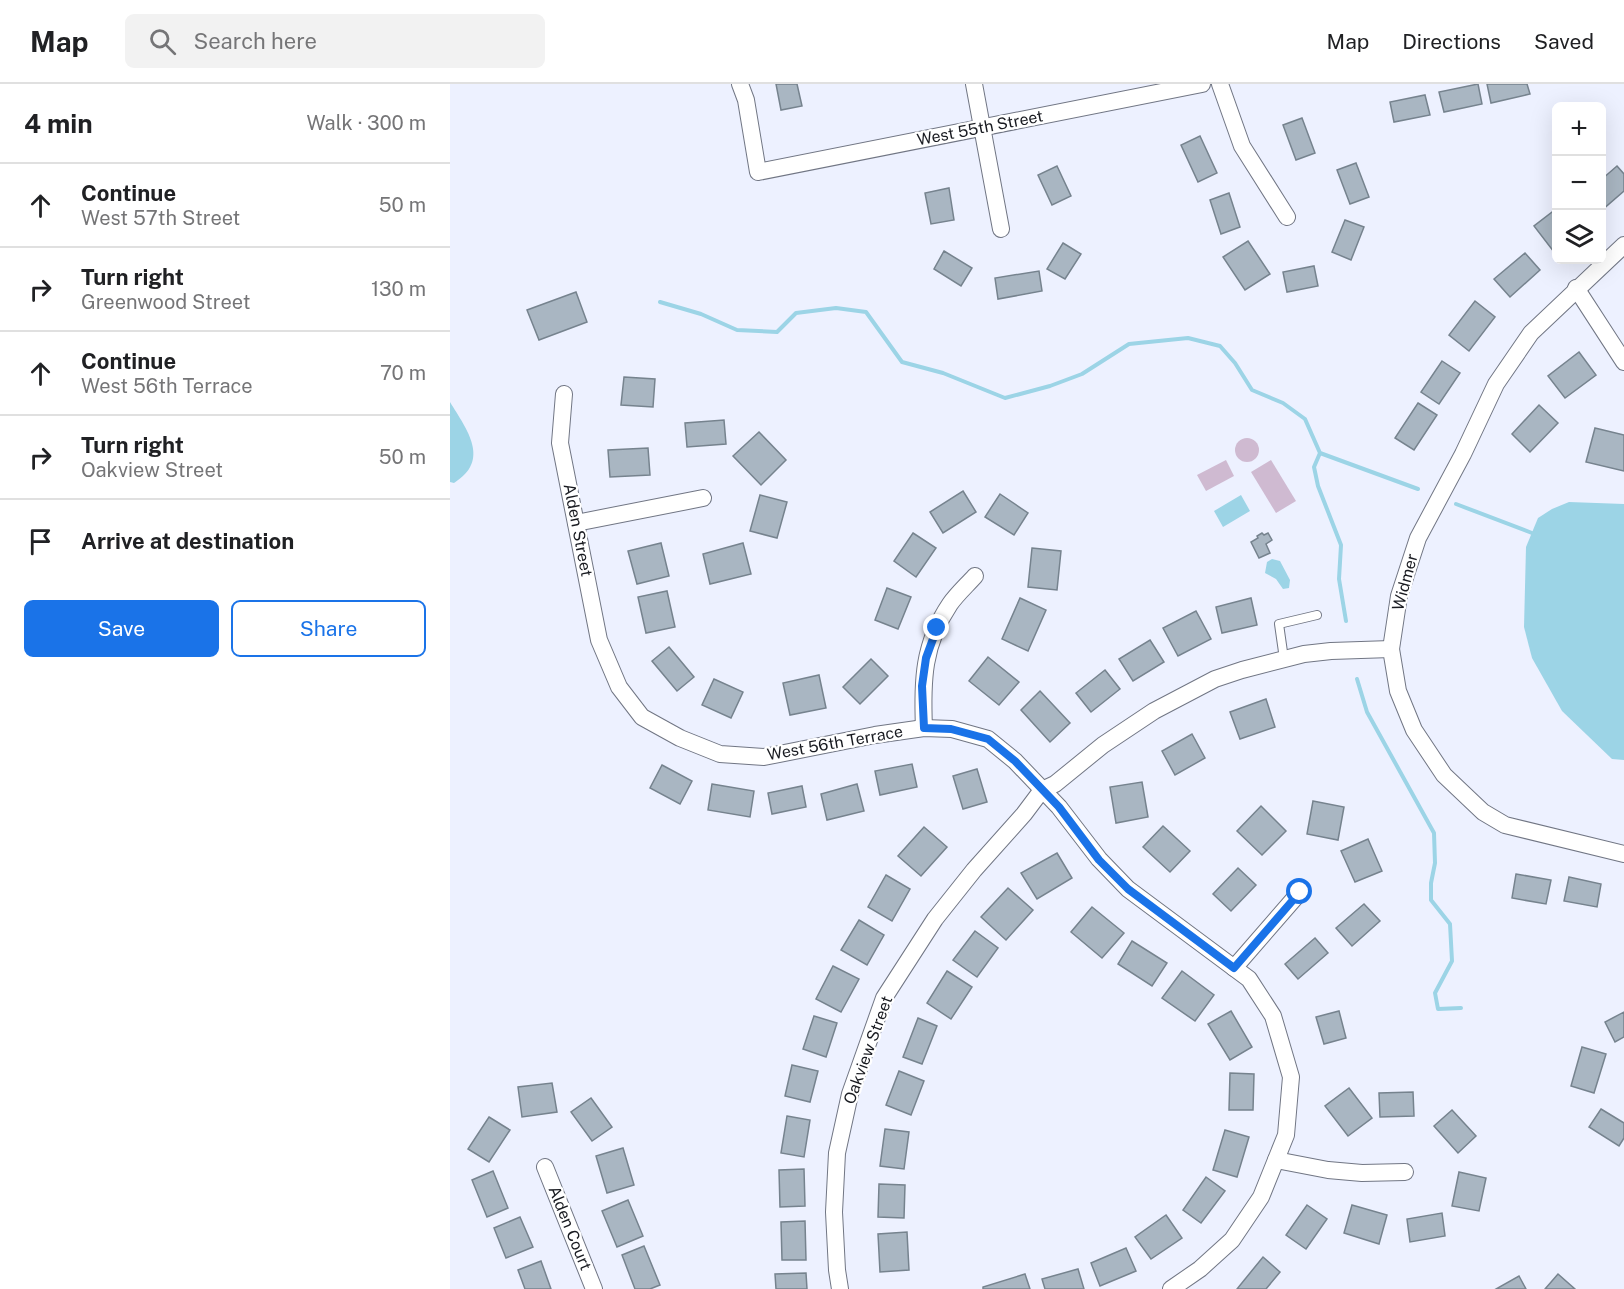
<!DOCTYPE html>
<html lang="en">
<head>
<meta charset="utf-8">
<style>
  :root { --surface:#fff; --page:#f2f2f2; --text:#202124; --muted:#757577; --line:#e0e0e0; --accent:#1a73e8 }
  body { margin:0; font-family:"Public Sans",sans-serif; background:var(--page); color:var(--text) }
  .controls { position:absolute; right:18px; top:18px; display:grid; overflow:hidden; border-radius:9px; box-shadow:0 6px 24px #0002 }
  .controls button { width:54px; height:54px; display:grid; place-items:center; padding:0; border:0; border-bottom:2px solid var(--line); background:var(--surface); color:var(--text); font:30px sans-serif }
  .stop { position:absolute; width:18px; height:18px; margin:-14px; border:4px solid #1a73e8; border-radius:50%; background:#fff }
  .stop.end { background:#1a73e8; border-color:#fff; box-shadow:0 2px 6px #0008 }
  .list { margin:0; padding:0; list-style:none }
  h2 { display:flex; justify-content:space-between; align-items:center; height:78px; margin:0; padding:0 24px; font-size:26px }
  h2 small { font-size:20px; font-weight:400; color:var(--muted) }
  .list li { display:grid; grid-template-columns:39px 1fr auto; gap:18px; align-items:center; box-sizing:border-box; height:84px; padding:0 24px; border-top:2px solid var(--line) }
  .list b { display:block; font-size:22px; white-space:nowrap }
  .list p { margin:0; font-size:20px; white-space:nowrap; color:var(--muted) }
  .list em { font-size:20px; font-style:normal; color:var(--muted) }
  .actions { display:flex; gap:12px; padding:18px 24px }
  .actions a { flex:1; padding:14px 0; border:2px solid var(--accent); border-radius:9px; text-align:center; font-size:21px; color:var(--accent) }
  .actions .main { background:var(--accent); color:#fff }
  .icon { flex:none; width:33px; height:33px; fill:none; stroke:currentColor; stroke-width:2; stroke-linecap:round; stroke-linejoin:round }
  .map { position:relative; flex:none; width:1174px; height:1205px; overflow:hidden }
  header { display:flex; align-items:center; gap:36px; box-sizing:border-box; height:84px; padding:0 30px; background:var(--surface); border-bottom:2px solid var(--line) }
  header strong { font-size:28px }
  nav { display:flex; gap:33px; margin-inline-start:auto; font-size:21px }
  .search { width:420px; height:54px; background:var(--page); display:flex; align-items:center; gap:15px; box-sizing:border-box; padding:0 21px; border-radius:9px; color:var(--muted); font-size:22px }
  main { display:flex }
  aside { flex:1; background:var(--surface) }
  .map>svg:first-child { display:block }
  .green { fill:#cfbad1 }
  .water { fill:#9cd4e6 }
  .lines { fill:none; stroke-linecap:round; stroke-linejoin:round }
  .stream { stroke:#9cd4e6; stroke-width:4 }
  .building { fill:#a9b6c2; stroke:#76838e; stroke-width:1.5 }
  .lane-casing { stroke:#717684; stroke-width:10 }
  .street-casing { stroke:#717684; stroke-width:18 }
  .lane { stroke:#fff; stroke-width:8 }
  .street { stroke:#fff; stroke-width:16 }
  .route { stroke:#1a73e8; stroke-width:8 }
  .labels { text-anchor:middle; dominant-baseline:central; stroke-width:4.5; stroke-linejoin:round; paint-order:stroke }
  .street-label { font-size:16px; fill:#181a20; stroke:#fff }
</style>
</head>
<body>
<header>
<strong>Map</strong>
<div class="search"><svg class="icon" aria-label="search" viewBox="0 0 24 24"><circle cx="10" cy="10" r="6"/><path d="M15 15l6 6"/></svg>Search here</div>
<nav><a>Map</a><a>Directions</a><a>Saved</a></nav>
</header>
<main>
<aside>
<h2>4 min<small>Walk · 300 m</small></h2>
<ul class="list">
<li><svg class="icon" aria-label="ahead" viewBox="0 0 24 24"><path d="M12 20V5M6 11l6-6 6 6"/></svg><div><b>Continue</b><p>West 57th Street</p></div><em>50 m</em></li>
<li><svg class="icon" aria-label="right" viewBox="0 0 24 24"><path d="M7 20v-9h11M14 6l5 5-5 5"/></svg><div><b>Turn right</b><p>Greenwood Street</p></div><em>130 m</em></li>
<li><svg class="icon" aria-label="ahead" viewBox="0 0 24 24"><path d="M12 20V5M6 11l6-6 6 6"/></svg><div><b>Continue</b><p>West 56th Terrace</p></div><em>70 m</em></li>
<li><svg class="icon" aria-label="right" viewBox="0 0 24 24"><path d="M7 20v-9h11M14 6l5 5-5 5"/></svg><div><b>Turn right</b><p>Oakview Street</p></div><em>50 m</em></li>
<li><svg class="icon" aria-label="arrive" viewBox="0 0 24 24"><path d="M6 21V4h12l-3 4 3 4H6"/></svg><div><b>Arrive at destination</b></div></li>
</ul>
<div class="actions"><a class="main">Save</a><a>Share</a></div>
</aside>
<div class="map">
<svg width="1174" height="1205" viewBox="0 0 1174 1205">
  <rect width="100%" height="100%" fill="#edf1ff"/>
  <g class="green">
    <circle cx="797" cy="366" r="12"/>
    <polygon points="776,376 784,392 756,407 747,391"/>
    <polygon points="821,376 846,417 826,429 801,388"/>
  </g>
  <g class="water">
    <path d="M0,318C17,346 41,376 4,399L0,398Z"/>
    <polygon points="791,411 800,427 773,443 764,427"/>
    <polygon points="1119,418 1174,420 1174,676 1162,675 1112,627 1082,574 1074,543 1076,463 1088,434 1102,425"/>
    <polygon points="822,475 830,477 840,496 839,504 833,505 826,495 815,489 817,478"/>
  </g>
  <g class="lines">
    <g class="stream">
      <polyline points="210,218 251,230 287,246 327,248 346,229 386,224 416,228 452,278 493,289 555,314 600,302 632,290 679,260 738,254 770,262 785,279 802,306 833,319 855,335 870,369 968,405"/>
      <polyline points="870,369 864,383 868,402 891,461 889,495 896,537"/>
      <polyline points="1006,420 1082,449"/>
      <polyline points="907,595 917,628 984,749 985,779 981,799 981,816 1000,840 1002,877 985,909 988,925 1011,924"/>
    </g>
  </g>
  <g class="building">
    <polygon points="326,0 347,0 352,22 331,26"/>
    <polygon points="1028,0 1032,20 994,28 989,8"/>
    <polygon points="1037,0 1077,0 1080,10 1041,19"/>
    <polygon points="975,11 980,31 944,38 940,18"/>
    <polygon points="852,34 865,69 846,76 833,41"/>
    <polygon points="750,52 767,89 748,98 731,61"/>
    <polygon points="906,79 919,113 900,120 887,86"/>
    <polygon points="607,82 621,112 602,121 588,91"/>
    <polygon points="1167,82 1174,90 1174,107 1152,126 1152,95"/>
    <polygon points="499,104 504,136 481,140 475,109"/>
    <polygon points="779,109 790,143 771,150 760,116"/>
    <polygon points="1106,125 1106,165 1104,168 1084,142"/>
    <polygon points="895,136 914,143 901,176 882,168"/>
    <polygon points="798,157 820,190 795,206 773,173"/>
    <polygon points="613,159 631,170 615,195 597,185"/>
    <polygon points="494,167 522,184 511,202 484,185"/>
    <polygon points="1075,169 1090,186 1060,213 1044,195"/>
    <polygon points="864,182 868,202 837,208 833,188"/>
    <polygon points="589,187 592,207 548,215 545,194"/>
    <polygon points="126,208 137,238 89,256 77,226"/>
    <polygon points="1025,217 1045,233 1019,267 999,251"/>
    <polygon points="1129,268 1146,291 1115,314 1098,292"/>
    <polygon points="992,277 1010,289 989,320 971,308"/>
    <polygon points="174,293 205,295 203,323 171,321"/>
    <polygon points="968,319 987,331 964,366 945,354"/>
    <polygon points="1089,321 1108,339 1080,368 1062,350"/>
    <polygon points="274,336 276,360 237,363 235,339"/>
    <polygon points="1145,344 1174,351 1174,387 1136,378"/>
    <polygon points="309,348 336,376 311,401 283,372"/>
    <polygon points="198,364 200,391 160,393 158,366"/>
    <polygon points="513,407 526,428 493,449 480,428"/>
    <polygon points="550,410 578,429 564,451 535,433"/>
    <polygon points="310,411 337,418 327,454 300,447"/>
    <polygon points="463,449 486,464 466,493 444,477"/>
    <polygon points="812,449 814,451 818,449 822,456 816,460 820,469 809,474 801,458 808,454 807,452"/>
    <polygon points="211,459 219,492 187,500 178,467"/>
    <polygon points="293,459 301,490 260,500 253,470"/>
    <polygon points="582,464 611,467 607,506 578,503"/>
    <polygon points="437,504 461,513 448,545 425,536"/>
    <polygon points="217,507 225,543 196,549 188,513"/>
    <polygon points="570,514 596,526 578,567 552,555"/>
    <polygon points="801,514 807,541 772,549 766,523"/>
    <polygon points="746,527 761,555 728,572 713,544"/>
    <polygon points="700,556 714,578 683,597 669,575"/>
    <polygon points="219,563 244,593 227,607 202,577"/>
    <polygon points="538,573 569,598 549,621 519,597"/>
    <polygon points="421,575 438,592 410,620 393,603"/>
    <polygon points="655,586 670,605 641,628 626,609"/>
    <polygon points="369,591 376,624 340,631 333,599"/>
    <polygon points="264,595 293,608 281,634 252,621"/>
    <polygon points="590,607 620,639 600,658 571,626"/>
    <polygon points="816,615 825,643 790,655 780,628"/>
    <polygon points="742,650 755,674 725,691 712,667"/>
    <polygon points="462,680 467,703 430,711 425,687"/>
    <polygon points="212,681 242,697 230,720 200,704"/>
    <polygon points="527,685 537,718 513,725 503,692"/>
    <polygon points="692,698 698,733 666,739 660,703"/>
    <polygon points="262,700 304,707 300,733 258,726"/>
    <polygon points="407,700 414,727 377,736 371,710"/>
    <polygon points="352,702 356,723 322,730 318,709"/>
    <polygon points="863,717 894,723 888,756 857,750"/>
    <polygon points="811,722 836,747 812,771 787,747"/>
    <polygon points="713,742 740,767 720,788 693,763"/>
    <polygon points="474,743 497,763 471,792 448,772"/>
    <polygon points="918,755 932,787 905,798 891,767"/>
    <polygon points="607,769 622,794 587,815 571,789"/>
    <polygon points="788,784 806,801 781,827 763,810"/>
    <polygon points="1066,790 1101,796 1096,820 1062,814"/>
    <polygon points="436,791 460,805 442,837 418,823"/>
    <polygon points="1119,793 1151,800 1147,823 1114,817"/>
    <polygon points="558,804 583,826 556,856 531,833"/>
    <polygon points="914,820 930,837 902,862 886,844"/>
    <polygon points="642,823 674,849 652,874 621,848"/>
    <polygon points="409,836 434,851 417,881 391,866"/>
    <polygon points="525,847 548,864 527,893 503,876"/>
    <polygon points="865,854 878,869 848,895 835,880"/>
    <polygon points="682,857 717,879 702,902 668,880"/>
    <polygon points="383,882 409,895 391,928 366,915"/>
    <polygon points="497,887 522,903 501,935 477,919"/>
    <polygon points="732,887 764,911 745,937 712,914"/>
    <polygon points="781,927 802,963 780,976 758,940"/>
    <polygon points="889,927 896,954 874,960 866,933"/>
    <polygon points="1174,928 1174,953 1165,958 1155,938"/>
    <polygon points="364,932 387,939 376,973 353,965"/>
    <polygon points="468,934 487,942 472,980 453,973"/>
    <polygon points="1132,963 1156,970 1144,1009 1121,1002"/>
    <polygon points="342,981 368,987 360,1018 335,1012"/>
    <polygon points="449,987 474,997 461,1031 436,1021"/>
    <polygon points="780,989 804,990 803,1026 779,1026"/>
    <polygon points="102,999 107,1028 72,1033 68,1003"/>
    <polygon points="899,1004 922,1034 898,1052 875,1022"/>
    <polygon points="963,1008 964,1032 930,1033 929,1009"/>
    <polygon points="141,1014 162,1043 142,1057 121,1028"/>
    <polygon points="1151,1025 1174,1039 1174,1054 1169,1062 1139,1043"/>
    <polygon points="1002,1026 1026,1052 1008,1069 984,1042"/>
    <polygon points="337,1032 360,1036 354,1073 331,1069"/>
    <polygon points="39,1033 60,1046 39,1078 18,1065"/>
    <polygon points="435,1045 459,1048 454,1085 430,1082"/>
    <polygon points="775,1046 799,1053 787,1093 763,1086"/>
    <polygon points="173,1064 184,1101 157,1109 146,1072"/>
    <polygon points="354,1085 355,1122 330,1123 329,1086"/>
    <polygon points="43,1087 58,1124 37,1133 22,1096"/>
    <polygon points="1009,1088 1036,1094 1029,1127 1002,1122"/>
    <polygon points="756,1093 775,1107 751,1139 733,1126"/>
    <polygon points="429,1100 455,1101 454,1134 428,1133"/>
    <polygon points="178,1116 193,1152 167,1163 152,1127"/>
    <polygon points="857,1121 877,1135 856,1165 836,1151"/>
    <polygon points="902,1121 937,1131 929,1160 894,1149"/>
    <polygon points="992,1129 995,1152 960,1158 957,1135"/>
    <polygon points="716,1131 732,1154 701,1175 685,1153"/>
    <polygon points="70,1133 83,1163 56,1174 44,1144"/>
    <polygon points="355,1137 356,1176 332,1176 331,1138"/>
    <polygon points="457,1148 459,1186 430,1188 428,1150"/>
    <polygon points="194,1162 210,1201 200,1205 185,1205 172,1171"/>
    <polygon points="676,1164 686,1187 650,1202 641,1179"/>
    <polygon points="813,1173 830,1188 816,1205 787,1205"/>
    <polygon points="91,1177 101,1205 75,1205 68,1186"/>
    <polygon points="628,1185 634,1205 595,1205 592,1195"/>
    <polygon points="356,1189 357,1205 326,1205 325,1190"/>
    <polygon points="575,1190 580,1205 533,1205 533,1203"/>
    <polygon points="1108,1190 1125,1205 1095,1205"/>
    <polygon points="1069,1192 1076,1205 1046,1205"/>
  </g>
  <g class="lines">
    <g class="lane-casing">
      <polyline id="lane" points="834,575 829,540 867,531"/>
    </g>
    <g class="street-casing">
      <g id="street">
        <polyline points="290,0 296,16 308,88 752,0"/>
        <polyline points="524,0 551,145"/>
        <polyline points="770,0 792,62 837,133"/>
        <polyline points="1174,161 1081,249 1046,300 1013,370 968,454 949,512 941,565 948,607 964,646 994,691 1033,728 1055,741 1174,770"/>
        <polyline points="1126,204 1174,278"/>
        <polyline points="114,310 110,359 149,556 169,603 192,633 230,654 270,670 314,673 425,651 474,644 502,645 538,655 565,677 609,723 649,775 678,805 799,895 823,932 841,993 836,1051 811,1113 782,1156 750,1185 721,1205"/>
        <polyline points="126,439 253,414"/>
        <path d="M474,644C472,597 473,560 500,520C507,510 517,501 525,492"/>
        <polyline points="784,884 850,808"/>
        <polyline points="826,1076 878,1086 912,1089 955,1088"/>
        <polyline points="95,1083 144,1205"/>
        <polyline points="390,1205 387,1186 384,1128 387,1069 400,1010 434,914 485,835 524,786 574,730 592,706 605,700 653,661 704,627 765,595 792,586 854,570 881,567 941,565"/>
      </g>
    </g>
    <use href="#lane" class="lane"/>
    <use href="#street" class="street"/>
  </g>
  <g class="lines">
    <polyline class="route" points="487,544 476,574 472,602 474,644 501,645 538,655 565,677 609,723 649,776 678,805 784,884 850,808"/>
  </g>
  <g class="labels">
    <g class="street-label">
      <text transform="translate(530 44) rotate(-11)">West 55th Street</text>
      <text transform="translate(128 446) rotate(79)">Alden Street</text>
      <text transform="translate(955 498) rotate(-75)">Widmer</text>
      <text transform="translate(385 659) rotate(-10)">West 56th Terrace</text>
      <text transform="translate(418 966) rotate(-70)">Oakview Street</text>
      <text transform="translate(120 1144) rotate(68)">Alden Court</text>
    </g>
  </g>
</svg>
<div class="controls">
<button>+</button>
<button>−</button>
<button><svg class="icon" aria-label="layers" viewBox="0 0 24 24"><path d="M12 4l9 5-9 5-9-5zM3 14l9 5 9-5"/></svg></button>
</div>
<div class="stop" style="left:850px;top:808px"></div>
<div class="stop end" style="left:487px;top:544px"></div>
</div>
</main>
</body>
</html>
